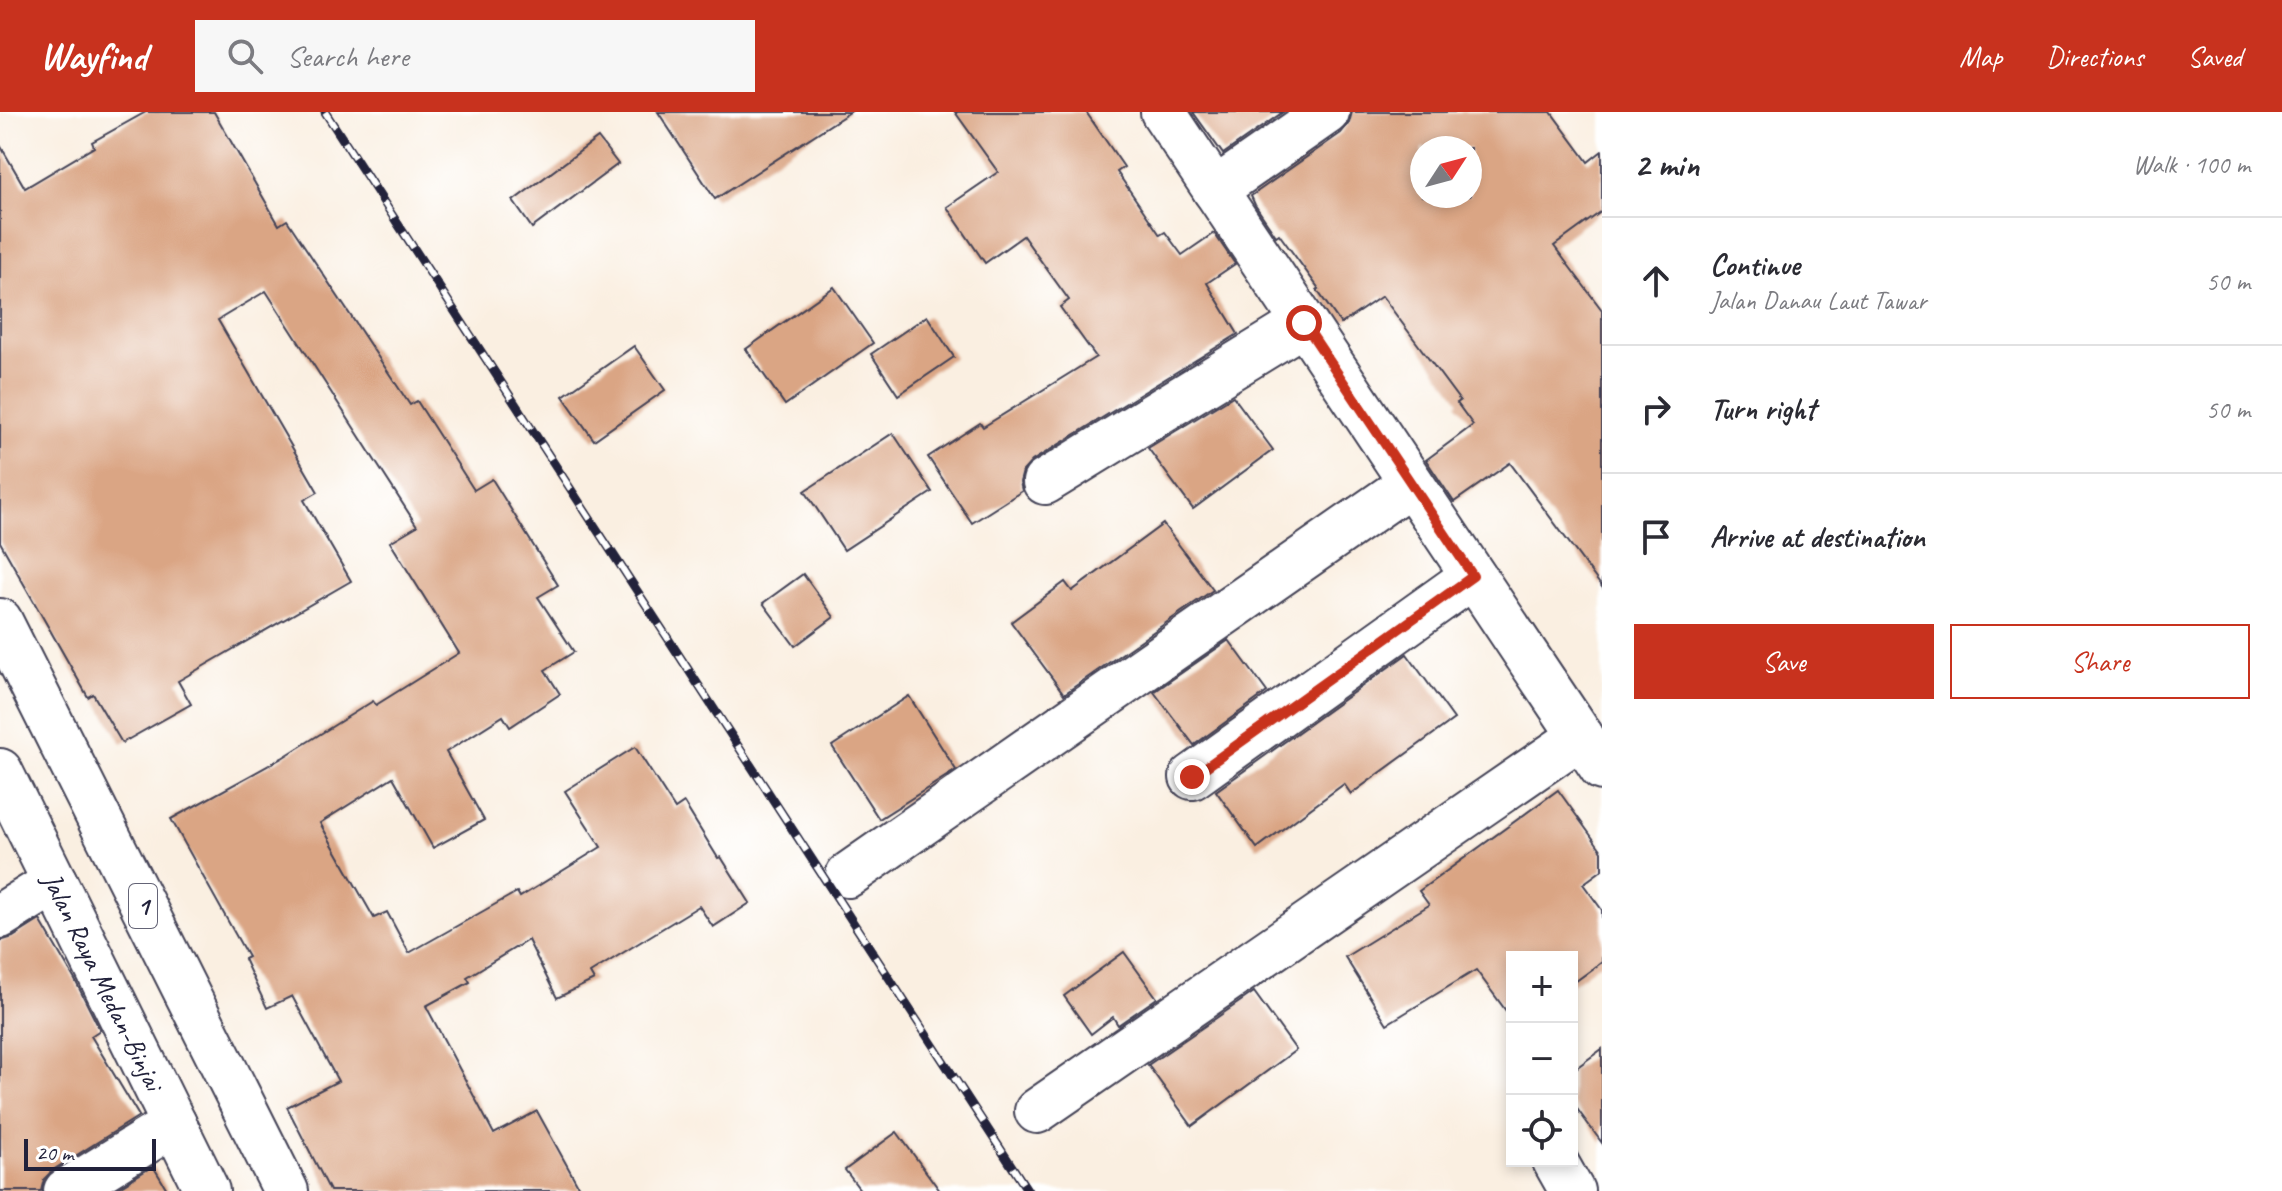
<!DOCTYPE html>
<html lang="en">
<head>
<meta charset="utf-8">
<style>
  :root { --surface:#fff; --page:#f7f7f7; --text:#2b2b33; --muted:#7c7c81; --line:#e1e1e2; --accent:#c8321e }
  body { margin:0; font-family:Caveat,sans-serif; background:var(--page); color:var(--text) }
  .controls { position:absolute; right:24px; bottom:24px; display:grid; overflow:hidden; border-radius:0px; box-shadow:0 4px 12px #0003 }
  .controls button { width:72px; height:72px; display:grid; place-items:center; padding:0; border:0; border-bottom:2px solid var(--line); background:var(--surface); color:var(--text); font:40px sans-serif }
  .compass { position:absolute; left:1410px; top:24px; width:72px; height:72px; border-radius:50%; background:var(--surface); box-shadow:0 4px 12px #0003; rotate:54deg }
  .scale { position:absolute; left:24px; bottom:20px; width:132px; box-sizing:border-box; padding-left:8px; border:4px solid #22223b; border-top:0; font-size:22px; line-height:28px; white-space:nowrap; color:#22223b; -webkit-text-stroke:6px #fff; paint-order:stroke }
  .stop { position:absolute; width:24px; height:24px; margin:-18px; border:6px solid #c8321e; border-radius:50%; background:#fff }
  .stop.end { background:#c8321e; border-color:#fff; box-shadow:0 2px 8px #0008 }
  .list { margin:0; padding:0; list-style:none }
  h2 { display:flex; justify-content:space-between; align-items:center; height:104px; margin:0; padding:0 32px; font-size:34px }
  h2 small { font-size:26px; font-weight:400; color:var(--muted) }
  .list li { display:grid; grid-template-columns:52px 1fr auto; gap:24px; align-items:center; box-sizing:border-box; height:128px; padding:0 32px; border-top:2px solid var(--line) }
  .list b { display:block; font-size:30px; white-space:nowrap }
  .list p { margin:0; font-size:26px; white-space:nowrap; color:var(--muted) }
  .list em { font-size:26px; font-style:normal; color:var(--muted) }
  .actions { display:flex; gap:16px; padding:24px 32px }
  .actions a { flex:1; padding:18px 0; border:2px solid var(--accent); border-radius:0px; text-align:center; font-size:28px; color:var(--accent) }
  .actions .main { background:var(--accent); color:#fff }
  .icon { flex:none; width:44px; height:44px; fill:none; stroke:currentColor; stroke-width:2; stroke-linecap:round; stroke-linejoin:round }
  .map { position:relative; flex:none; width:1602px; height:1079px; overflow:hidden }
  header { display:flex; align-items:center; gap:48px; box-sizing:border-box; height:112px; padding:0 40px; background:var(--accent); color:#fff }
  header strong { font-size:38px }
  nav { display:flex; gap:44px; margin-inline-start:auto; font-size:28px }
  .search { width:560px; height:72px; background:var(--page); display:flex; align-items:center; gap:20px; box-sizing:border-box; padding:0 28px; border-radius:0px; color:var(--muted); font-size:30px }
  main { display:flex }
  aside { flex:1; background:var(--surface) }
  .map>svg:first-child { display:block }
  .building { fill:#daa584; fill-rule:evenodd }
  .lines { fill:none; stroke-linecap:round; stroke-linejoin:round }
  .minor-casing { stroke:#424154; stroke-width:48 }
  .major-casing { stroke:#424154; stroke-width:48 }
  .minor { stroke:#fff; stroke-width:44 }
  .major { stroke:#fff; stroke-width:44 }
  .rail-casing { stroke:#22223b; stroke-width:9 }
  .rail { stroke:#fff; stroke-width:6; stroke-dasharray:18; stroke-linecap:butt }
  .route { stroke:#c8321e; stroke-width:10 }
  .labels { text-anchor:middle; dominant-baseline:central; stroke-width:6; stroke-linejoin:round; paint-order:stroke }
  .shield { fill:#fff; stroke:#646476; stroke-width:2 }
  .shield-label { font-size:26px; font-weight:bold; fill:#22223b }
  .street-label { font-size:28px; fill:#22223b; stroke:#fff }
</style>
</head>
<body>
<header>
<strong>Wayfind</strong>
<div class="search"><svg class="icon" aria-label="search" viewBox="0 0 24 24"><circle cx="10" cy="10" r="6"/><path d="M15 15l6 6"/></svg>Search here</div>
<nav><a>Map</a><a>Directions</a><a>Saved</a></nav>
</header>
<main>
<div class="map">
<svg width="1602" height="1079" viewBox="0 0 1602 1079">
  <rect width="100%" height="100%" fill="#fff"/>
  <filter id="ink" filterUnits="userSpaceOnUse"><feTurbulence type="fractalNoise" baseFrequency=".0125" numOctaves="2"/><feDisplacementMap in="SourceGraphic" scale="16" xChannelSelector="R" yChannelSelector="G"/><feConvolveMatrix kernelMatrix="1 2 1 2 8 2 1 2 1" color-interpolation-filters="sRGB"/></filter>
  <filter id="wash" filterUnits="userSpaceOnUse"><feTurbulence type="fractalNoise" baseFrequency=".006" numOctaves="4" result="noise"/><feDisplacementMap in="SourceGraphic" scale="32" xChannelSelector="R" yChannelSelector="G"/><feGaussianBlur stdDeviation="1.8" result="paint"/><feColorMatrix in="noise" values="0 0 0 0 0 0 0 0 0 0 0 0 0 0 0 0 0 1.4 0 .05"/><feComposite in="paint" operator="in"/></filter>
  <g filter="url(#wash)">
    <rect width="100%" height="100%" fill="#faefe1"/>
    <g id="blocks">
      <g class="building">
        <polygon points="146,0 214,0 279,113 287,108 410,293 417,289 474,378 492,367 558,473 538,485 574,540 545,558 560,582 510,615 503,604 446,640 484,708 433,736 393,665 320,711 374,806 387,800 409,841 517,780 520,785 601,735 565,679 635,635 675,697 684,691 718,746 721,745 750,791 713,815 699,794 590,861 594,868 557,886 528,828 467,865 470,870 426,894 494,1022 537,999 581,1079 330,1079 287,995 338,969 292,884 267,896 244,847 248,845 171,707 282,646 373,589 376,593 459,541 390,430 417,414 266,179 218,208 318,380 304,388 351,469 178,569 191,592 122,631 93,582 88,585 0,430 0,33 25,76 94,35 92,30"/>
        <polygon points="658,0 850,0 715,87"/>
        <polygon points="955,0 1086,0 1124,55 1117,60 1160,123 1165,120 1182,143 1214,121 1235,152 1207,171 1238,222 1032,349 1023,359 1020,370 1022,379 972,411 928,345 980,311 983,315 1096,245 1060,195 1069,188 1023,124 985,151 947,95 998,60"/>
        <polygon points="1193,0 1283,0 1223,42"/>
        <path d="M1352,0H1551L1588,50L1602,39V99L1554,134L1602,198V475L1510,351L1454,390L1426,348L1473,313L1457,291L1460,289L1382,184L1341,212L1317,178L1319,177L1279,122L1276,124L1255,93L1251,84L1341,21L1349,11ZM1422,36H1470V84H1422Z"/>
        <polygon points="598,26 618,52 532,116 513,89"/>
        <polygon points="834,175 873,231 785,293 746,237"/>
        <polygon points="927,204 954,245 898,283 871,242"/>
        <polygon points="634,234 665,278 594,328 563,284"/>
        <polygon points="1233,284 1273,338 1193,397 1148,336"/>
        <polygon points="893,321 932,380 844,438 805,379"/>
        <polygon points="1163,412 1213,478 1064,582 1011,510 1065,470 1072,479"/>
        <polygon points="803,462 834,505 795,534 763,491"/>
        <polygon points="1229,528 1267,580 1194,633 1154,580"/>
        <polygon points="1407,542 1454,607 1351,682 1344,672 1257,736 1216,679"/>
        <polygon points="909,584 956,658 879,707 832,634"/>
        <polygon points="1558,678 1602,739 1602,758 1583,772 1602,798 1602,850 1572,872 1572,845 1512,845 1512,907 1476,858 1387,912 1345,845 1429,793 1419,779"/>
        <polygon points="40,808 75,868 100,918 91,924 139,1004 53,1058 44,1067 41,1079 0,1079 0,829 13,825"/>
        <polygon points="1124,840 1157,886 1118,913 1113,905 1091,922 1064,884"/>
        <polygon points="1254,880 1296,938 1192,1014 1148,953"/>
        <polygon points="1602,937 1602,1031 1572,990 1572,959"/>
        <polygon points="897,1020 940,1079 861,1079 845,1058"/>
        <polygon points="153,1054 168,1079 113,1079"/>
      </g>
    </g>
  </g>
  <g filter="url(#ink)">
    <use href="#blocks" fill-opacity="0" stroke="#424154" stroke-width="2"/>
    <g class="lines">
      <g class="minor-casing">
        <g id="minor">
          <polyline points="1163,0 1602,656"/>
          <polyline points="1215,78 1327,0"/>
          <polyline points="1045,370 1304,211"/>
          <polyline points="1192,665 1473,464"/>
          <polyline points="848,763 1411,371"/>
          <polyline points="0,804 55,770"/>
          <polyline points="1037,999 1581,624"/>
          <polyline points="1555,1049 1572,1079"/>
          <polyline points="66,1079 174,1012"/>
        </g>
      </g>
      <g class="major-casing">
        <g id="major">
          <polyline points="0,509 286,1079"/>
          <path id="s1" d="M0,659L207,1079"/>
        </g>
      </g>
      <use href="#minor" class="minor"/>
      <use href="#major" class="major"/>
      <g class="rail-casing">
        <polyline id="rail" points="325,0 1028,1079"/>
      </g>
      <use href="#rail" class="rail"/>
    </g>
  </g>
  <g class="lines" filter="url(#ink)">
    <polyline class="route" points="1192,665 1473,464 1304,211"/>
  </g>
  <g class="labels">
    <rect class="shield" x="129" y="772" width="28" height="44" rx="6"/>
    <g class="shield-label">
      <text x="143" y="794">1</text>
    </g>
    <g class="street-label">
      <text stroke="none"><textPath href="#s1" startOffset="234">Jalan Raya Medan-Binjai</textPath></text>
    </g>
  </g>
</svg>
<div class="controls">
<button>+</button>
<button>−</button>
<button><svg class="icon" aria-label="locate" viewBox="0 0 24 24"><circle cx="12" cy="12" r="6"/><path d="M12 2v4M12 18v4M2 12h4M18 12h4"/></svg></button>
</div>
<svg class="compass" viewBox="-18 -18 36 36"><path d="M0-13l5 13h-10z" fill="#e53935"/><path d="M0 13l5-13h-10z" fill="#7c7c81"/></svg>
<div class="scale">20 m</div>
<div class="stop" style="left:1304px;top:211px"></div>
<div class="stop end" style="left:1192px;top:665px"></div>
</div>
<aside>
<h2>2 min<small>Walk · 100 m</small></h2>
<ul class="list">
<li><svg class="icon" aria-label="ahead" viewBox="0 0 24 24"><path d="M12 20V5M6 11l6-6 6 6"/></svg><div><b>Continue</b><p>Jalan Danau Laut Tawar</p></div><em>50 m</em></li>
<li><svg class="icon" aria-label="right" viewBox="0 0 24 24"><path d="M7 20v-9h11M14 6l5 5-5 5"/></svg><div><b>Turn right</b></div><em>50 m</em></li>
<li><svg class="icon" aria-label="arrive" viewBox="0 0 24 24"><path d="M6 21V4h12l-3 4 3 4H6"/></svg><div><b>Arrive at destination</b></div></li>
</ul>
<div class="actions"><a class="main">Save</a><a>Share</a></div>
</aside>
</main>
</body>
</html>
